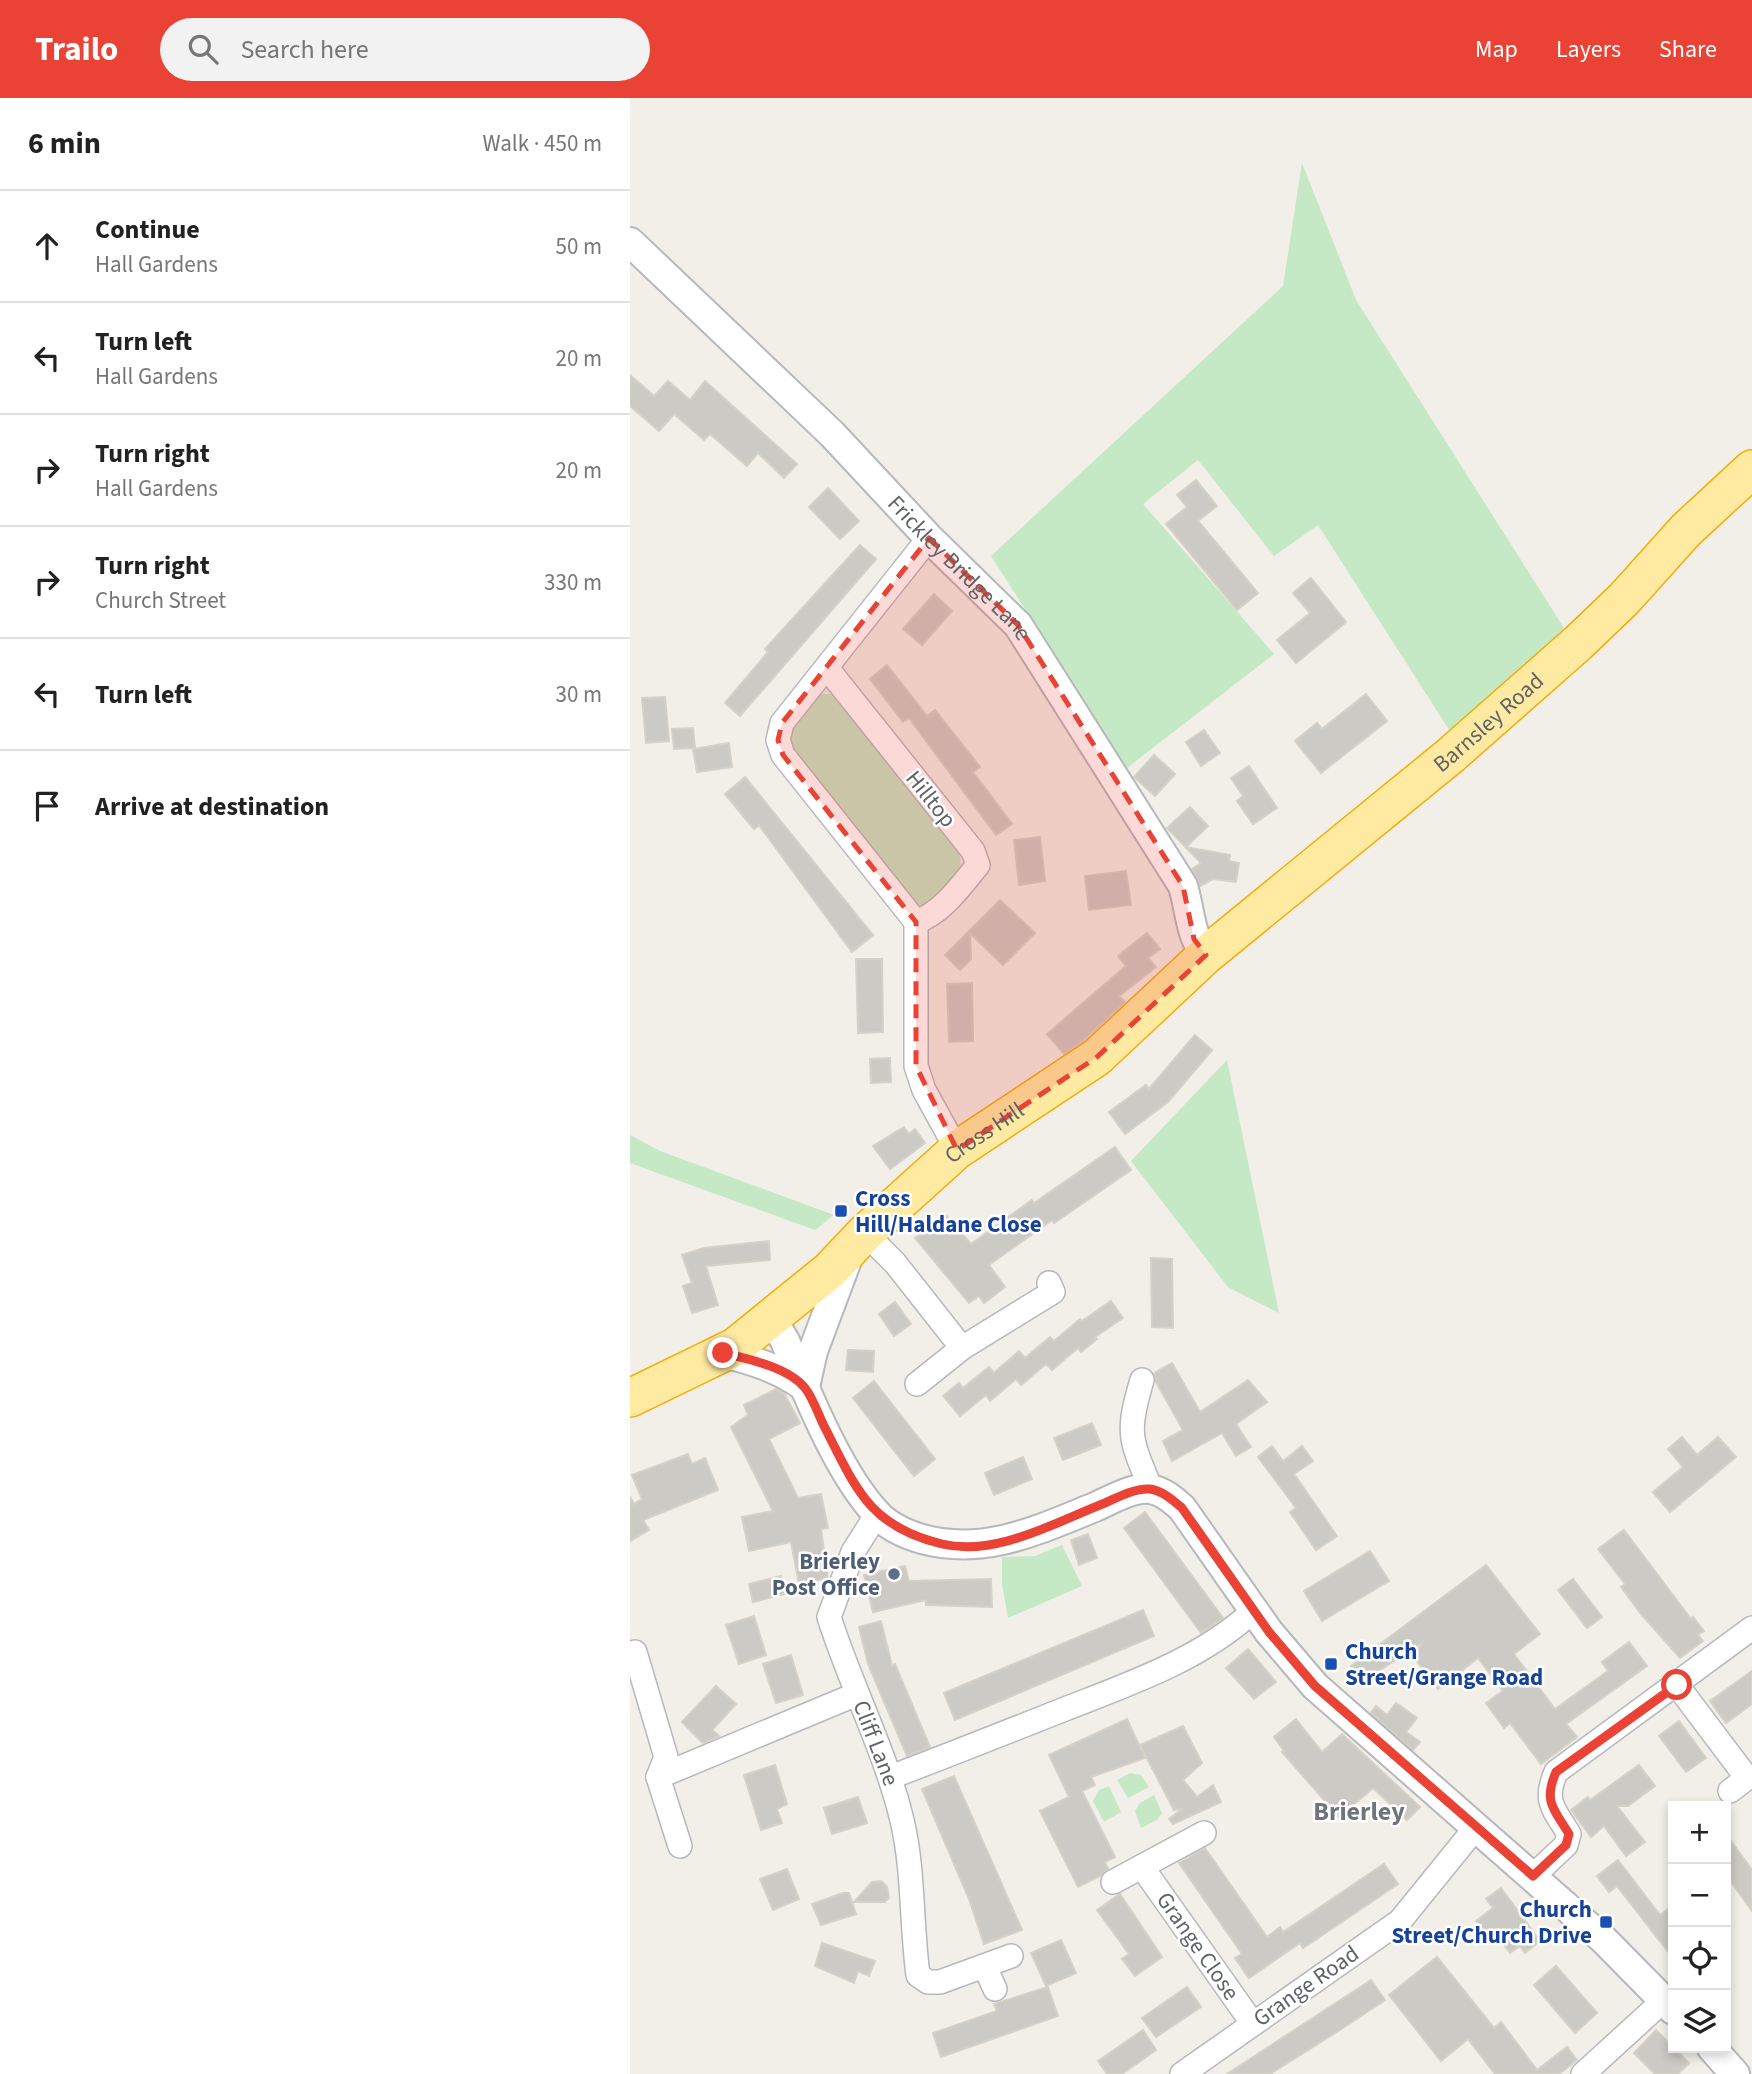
<!DOCTYPE html>
<html lang="en">
<head>
<meta charset="utf-8">
<style>
  :root { --surface:#fff; --page:#f2f2f2; --text:#222; --muted:#767676; --line:#e0e0e0; --accent:#ea4335 }
  body { margin:0; font-family:"Source Sans 3",sans-serif; background:var(--page); color:var(--text) }
  .controls { position:absolute; right:21px; bottom:21px; display:grid; overflow:hidden; border-radius:0px; box-shadow:0 4px 10px #0003 }
  .controls button { width:63px; height:63px; display:grid; place-items:center; padding:0; border:0; border-bottom:2px solid var(--line); background:var(--surface); color:var(--text); font:35px sans-serif }
  .stop { position:absolute; width:21px; height:21px; margin:-16px; border:5px solid #ea4335; border-radius:50%; background:#fff }
  .stop.end { background:#ea4335; border-color:#fff; box-shadow:0 2px 7px #0008 }
  .list { margin:0; padding:0; list-style:none }
  h2 { display:flex; justify-content:space-between; align-items:center; height:91px; margin:0; padding:0 28px; font-size:30px }
  h2 small { font-size:23px; font-weight:400; color:var(--muted) }
  .list li { display:grid; grid-template-columns:46px 1fr auto; gap:21px; align-items:center; box-sizing:border-box; height:112px; padding:0 28px; border-top:2px solid var(--line) }
  .list b { display:block; font-size:26px; white-space:nowrap }
  .list p { margin:0; font-size:23px; white-space:nowrap; color:var(--muted) }
  .list em { font-size:23px; font-style:normal; color:var(--muted) }
  .icon { flex:none; width:38px; height:38px; fill:none; stroke:currentColor; stroke-width:2; stroke-linecap:round; stroke-linejoin:round }
  .map { position:relative; flex:none; width:1122px; height:1976px; overflow:hidden }
  header { display:flex; align-items:center; gap:42px; box-sizing:border-box; height:98px; padding:0 35px; background:var(--accent); color:#fff }
  header strong { font-size:33px }
  nav { display:flex; gap:38px; margin-inline-start:auto; font-size:24px }
  .search { width:490px; height:63px; background:var(--page); display:flex; align-items:center; gap:18px; box-sizing:border-box; padding:0 24px; border-radius:38px; color:var(--muted); font-size:26px }
  main { display:flex }
  aside { flex:1; background:var(--surface) }
  .map>svg:first-child { display:block }
  .green { fill:#c5e8c5 }
  .building { fill:#cccac5; stroke:#d6d1c6; stroke-width:2 }
  .lines { fill:none; stroke-linecap:round; stroke-linejoin:round }
  .minor-casing { stroke:#b5b8bc; stroke-width:26 }
  .tertiary-casing { stroke:#b5b8bc; stroke-width:32 }
  .trunk-casing { stroke:#f9ab00; stroke-width:40 }
  .minor { stroke:#fff; stroke-width:23 }
  .tertiary { stroke:#fff; stroke-width:28 }
  .trunk { stroke:#feeaa1; stroke-width:37 }
  .route { stroke:#ea4335; stroke-width:9 }
  .marked { fill:#ea4335; fill-opacity:0.2; stroke:#ea4335; stroke-width:5; stroke-dasharray:14 9; stroke-linejoin:round }
  .transit-dot { fill:#1a4fb4; stroke:#fff; stroke-width:2.5 }
  .service-dot { fill:#5c6f8a; stroke:#fff; stroke-width:2.5 }
  .labels { text-anchor:middle; dominant-baseline:central; stroke-width:5; stroke-linejoin:round; paint-order:stroke }
  .street-label { font-size:23px; fill:#5f6368; stroke:#fff }
  .transit-label { font-size:23px; font-weight:bold; fill:#164399; stroke:#fff; text-anchor:start }
  .service-label { font-size:23px; font-weight:bold; fill:#4e5e75; stroke:#fff; text-anchor:end }
  .quarter-label { font-size:26px; font-weight:bold; fill:#70757a; stroke:#fff }
</style>
</head>
<body>
<header>
<strong>Trailo</strong>
<div class="search"><svg class="icon" aria-label="search" viewBox="0 0 24 24"><circle cx="10" cy="10" r="6"/><path d="M15 15l6 6"/></svg>Search here</div>
<nav><a>Map</a><a>Layers</a><a>Share</a></nav>
</header>
<main>
<aside>
<h2>6 min<small>Walk · 450 m</small></h2>
<ul class="list">
<li><svg class="icon" aria-label="ahead" viewBox="0 0 24 24"><path d="M12 20V5M6 11l6-6 6 6"/></svg><div><b>Continue</b><p>Hall Gardens</p></div><em>50 m</em></li>
<li><svg class="icon" aria-label="left" viewBox="0 0 24 24"><path d="M17 20v-9H6M10 6l-5 5 5 5"/></svg><div><b>Turn left</b><p>Hall Gardens</p></div><em>20 m</em></li>
<li><svg class="icon" aria-label="right" viewBox="0 0 24 24"><path d="M7 20v-9h11M14 6l5 5-5 5"/></svg><div><b>Turn right</b><p>Hall Gardens</p></div><em>20 m</em></li>
<li><svg class="icon" aria-label="right" viewBox="0 0 24 24"><path d="M7 20v-9h11M14 6l5 5-5 5"/></svg><div><b>Turn right</b><p>Church Street</p></div><em>330 m</em></li>
<li><svg class="icon" aria-label="left" viewBox="0 0 24 24"><path d="M17 20v-9H6M10 6l-5 5 5 5"/></svg><div><b>Turn left</b></div><em>30 m</em></li>
<li><svg class="icon" aria-label="arrive" viewBox="0 0 24 24"><path d="M6 21V4h12l-3 4 3 4H6"/></svg><div><b>Arrive at destination</b></div></li>
</ul>
</aside>
<div class="map">
<svg width="1122" height="1976" viewBox="0 0 1122 1976">
  <rect width="100%" height="100%" fill="#f1efe8"/>
  <g class="green">
    <polygon points="672,65 726,202 934,530 825,641 688,427 644,458 568,362 513,406 644,556 497,670 361,458 653,188"/>
    <path d="M186,596H206L328,750C338,779 318,788 299,808L279,807L166,659L158,635Z"/>
    <polygon points="597,962 649,1215 598,1189 501,1063"/>
    <polygon points="0,1037 30,1053 204,1117 185,1132 0,1065"/>
    <polygon points="432,1447 452,1488 378,1520 372,1486 372,1459 405,1458"/>
    <polygon points="500,1675 511,1677 519,1689 498,1700 487,1682"/>
    <polygon points="479,1688 491,1714 474,1724 463,1703 469,1692"/>
    <polygon points="524,1697 532,1715 527,1722 511,1730 505,1713 510,1705"/>
  </g>
  <g class="building">
    <polygon points="0,277 24,298 38,283 60,302 75,283 167,366 154,380 128,355 117,368 80,336 74,342 44,316 29,333 0,308"/>
    <polygon points="566,382 587,408 568,423 628,495 607,512 536,426 557,409 547,397"/>
    <polygon points="198,390 229,423 210,441 179,409"/>
    <polygon points="230,447 246,461 110,618 95,605 138,554 135,551"/>
    <polygon points="681,480 716,524 666,565 647,542 680,515 663,495"/>
    <polygon points="304,496 322,513 292,547 273,531"/>
    <polygon points="257,567 297,618 305,612 350,669 343,674 382,726 366,737 279,620 273,624 240,581"/>
    <polygon points="736,596 757,623 691,675 665,643 687,625 692,631"/>
    <polygon points="35,599 39,643 16,645 12,600"/>
    <polygon points="63,630 65,650 44,651 42,631"/>
    <polygon points="574,632 590,655 571,668 556,644"/>
    <polygon points="99,645 102,669 67,674 63,651"/>
    <polygon points="524,657 545,676 525,698 504,679"/>
    <polygon points="619,668 647,710 623,726 607,703 613,698 601,680"/>
    <polygon points="115,679 243,837 222,854 129,727 124,731 95,696"/>
    <polygon points="560,709 578,728 556,749 600,757 599,763 609,765 606,784 583,781 570,788 562,771 571,765 537,730"/>
    <polygon points="410,739 415,783 389,787 384,742"/>
    <polygon points="496,773 501,807 459,812 455,778"/>
    <polygon points="370,802 405,835 373,867 340,835 341,861 330,872 315,857"/>
    <polygon points="517,835 530,851 518,860 526,869 489,898 495,904 454,942 434,956 417,936 496,868 488,858"/>
    <polygon points="226,861 252,861 253,934 228,935"/>
    <polygon points="342,885 343,943 319,944 317,886"/>
    <polygon points="565,937 582,952 538,1004 495,1036 479,1014 516,987 519,991"/>
    <polygon points="260,960 261,984 241,985 240,961"/>
    <polygon points="274,1029 279,1036 285,1031 295,1045 260,1071 243,1048"/>
    <polygon points="485,1049 501,1072 424,1125 422,1122 359,1167 375,1189 354,1205 349,1198 339,1205 285,1140 316,1117 341,1146 402,1102 404,1105"/>
    <polygon points="139,1143 140,1162 76,1168 88,1207 62,1215 53,1188 62,1185 52,1157 74,1150"/>
    <polygon points="521,1160 542,1161 543,1230 522,1229"/>
    <polygon points="481,1203 493,1220 465,1239 467,1241 451,1254 448,1250 422,1272 416,1266 391,1287 386,1281 360,1303 356,1297 330,1318 313,1298 329,1285 333,1290 359,1269 364,1275 389,1253 395,1260 420,1239 424,1243 450,1221 452,1223"/>
    <polygon points="265,1204 281,1226 264,1238 249,1216"/>
    <polygon points="218,1252 244,1253 243,1274 216,1272"/>
    <polygon points="542,1265 570,1314 618,1282 637,1304 606,1326 621,1349 606,1358 592,1335 542,1363 533,1343 553,1332 526,1284 524,1275"/>
    <polygon points="244,1283 305,1361 284,1378 223,1300"/>
    <polygon points="146,1291 154,1295 170,1325 139,1341 168,1400 191,1396 198,1430 191,1431 198,1480 169,1486 161,1444 119,1453 112,1419 143,1413 101,1329 118,1317 114,1307"/>
    <polygon points="462,1325 471,1347 433,1362 424,1340"/>
    <polygon points="1052,1339 1067,1357 1088,1339 1106,1359 1040,1414 1023,1394 1053,1369 1038,1351"/>
    <polygon points="642,1348 653,1363 672,1348 683,1363 664,1376 707,1438 686,1452 660,1414 666,1410 628,1359"/>
    <polygon points="58,1356 62,1366 75,1360 88,1392 13,1422 19,1432 0,1443 0,1399 4,1406 12,1401 2,1377"/>
    <polygon points="393,1359 402,1381 364,1397 355,1375"/>
    <polygon points="515,1414 593,1520 571,1535 494,1430"/>
    <polygon points="994,1432 1061,1521 1063,1519 1074,1533 1068,1537 1073,1543 1050,1560 1011,1516 991,1489 995,1486 968,1451"/>
    <polygon points="458,1436 467,1460 449,1467 441,1442"/>
    <polygon points="740,1453 759,1483 692,1523 674,1493"/>
    <polygon points="856,1467 910,1536 884,1556 925,1611 978,1573 972,1564 999,1544 1017,1568 936,1626 947,1639 911,1666 880,1625 874,1630 856,1605 873,1593 848,1560 808,1591 783,1558 794,1543 732,1584 721,1568"/>
    <polygon points="275,1468 279,1483 361,1481 362,1509 296,1507 296,1502 243,1514 234,1477"/>
    <polygon points="151,1478 155,1496 123,1504 119,1486"/>
    <polygon points="943,1481 972,1519 957,1530 928,1492"/>
    <polygon points="513,1512 524,1538 325,1622 314,1595"/>
    <polygon points="124,1518 136,1557 109,1566 96,1527"/>
    <polygon points="251,1523 262,1568 265,1566 300,1649 277,1658 238,1566 229,1529"/>
    <polygon points="618,1551 646,1584 624,1601 596,1570"/>
    <polygon points="161,1557 173,1597 146,1605 133,1566"/>
    <polygon points="1122,1573 1122,1606 1096,1625 1080,1603"/>
    <polygon points="86,1588 106,1606 82,1632 89,1638 73,1645 52,1624"/>
    <polygon points="766,1605 787,1620 776,1634 790,1644 783,1652 741,1615 746,1608 757,1617"/>
    <polygon points="497,1621 515,1660 461,1679 465,1687 452,1693 485,1759 475,1764 478,1771 470,1778 448,1789 410,1713 439,1699 419,1657"/>
    <polygon points="666,1621 692,1654 712,1636 790,1709 777,1722 743,1690 709,1719 652,1654 654,1653 644,1639"/>
    <polygon points="1049,1623 1076,1660 1056,1674 1029,1638"/>
    <polygon points="553,1628 572,1665 553,1682 567,1699 583,1687 591,1704 543,1726 539,1721 553,1710 544,1712 510,1647"/>
    <polygon points="145,1667 157,1706 147,1711 152,1725 131,1732 114,1677"/>
    <polygon points="1009,1667 1025,1688 998,1708 987,1708 1015,1744 996,1758 974,1728 961,1739 941,1712 958,1699 960,1702"/>
    <polygon points="324,1678 392,1832 354,1846 339,1801 292,1691"/>
    <polygon points="228,1699 237,1725 202,1736 194,1710"/>
    <polygon points="1096,1736 1122,1772 1122,1813 1096,1777"/>
    <polygon points="575,1750 637,1839 650,1829 653,1834 754,1766 768,1786 673,1850 670,1845 619,1880 605,1860 612,1856 549,1765"/>
    <polygon points="988,1762 1030,1817 1043,1807 1043,1860 987,1788 979,1794 967,1778"/>
    <polygon points="157,1771 169,1801 143,1812 130,1781"/>
    <polygon points="251,1783 257,1789 259,1800 255,1804 224,1804 242,1784"/>
    <polygon points="871,1790 910,1843 895,1855 890,1848 880,1855 864,1834 858,1839 846,1823 863,1810 856,1801"/>
    <polygon points="213,1795 219,1795 226,1816 191,1827 182,1806"/>
    <polygon points="490,1796 532,1859 505,1878 492,1861 499,1856 467,1812"/>
    <polygon points="431,1842 446,1875 416,1888 401,1855"/>
    <polygon points="192,1845 245,1863 239,1878 228,1873 224,1885 185,1868"/>
    <polygon points="807,1859 864,1930 871,1924 907,1972 937,1949 947,1962 929,1976 865,1976 838,1941 811,1963 759,1897"/>
    <polygon points="926,1868 967,1915 945,1935 904,1887"/>
    <polygon points="741,1882 755,1902 710,1932 640,1976 597,1976"/>
    <polygon points="418,1889 428,1918 311,1959 303,1935 367,1913 364,1906"/>
    <polygon points="557,1889 571,1909 526,1939 512,1920"/>
    <polygon points="513,1932 526,1952 492,1976 477,1976 468,1963"/>
    <polygon points="1026,1932 1059,1965 1048,1976 1025,1976 1004,1955"/>
  </g>
  <g class="lines">
    <g class="minor-casing">
      <g id="minor">
        <polyline points="299,440 152,625 148,642 153,657 286,824 286,968 294,992 327,1052"/>
        <path d="M197,570L343,753L348,767C331,788 312,815 286,824"/>
        <polyline points="235,1135 265,1165 332,1250"/>
        <path d="M512,1282C496,1336 500,1340 521,1391"/>
        <polyline points="287,1286 332,1250 423,1194 419,1185"/>
        <path d="M247,1416L223,1454L199,1519C221,1588 255,1652 272,1722C284,1773 281,1825 288,1877L298,1884H310L381,1858"/>
        <polyline points="5,1554 36,1659 28,1679"/>
        <polyline points="1047,1587 1117,1680 1100,1693"/>
        <path d="M261,1679C319,1657 377,1634 435,1611C499,1586 572,1561 623,1513"/>
        <polyline points="50,1748 28,1679 227,1596"/>
        <polyline points="512,1769 623,1926"/>
        <path d="M903,1778L936,1747L939,1736C924,1711 913,1704 926,1674L1122,1530"/>
        <polyline points="483,1784 574,1735"/>
        <polyline points="355,1869 365,1891"/>
        <polyline points="552,1976 770,1823 847,1728"/>
        <polyline points="953,1976 1033,1903"/>
      </g>
    </g>
    <g class="tertiary-casing">
      <g id="tertiary">
        <path id="s1" d="M0,144L202,336L299,440L388,527L553,788C560,811 560,839 576,857"/>
        <path d="M142,1221L155,1243C177,1295 208,1374 247,1416C259,1429 275,1436 292,1441C355,1458 408,1432 465,1409C481,1402 502,1389 520,1391C533,1393 543,1402 552,1410L639,1534L685,1588L973,1841L1043,1912"/>
        <path d="M93,1255C123,1262 150,1271 175,1289L183,1253L219,1157"/>
        <polyline points="1082,1950 1105,1976"/>
      </g>
    </g>
    <g class="trunk-casing">
      <g id="trunk">
        <path id="s2" d="M0,1300L105,1249L200,1172L235,1135L327,1052L467,959L576,857L821,657L948,545L994,501L1056,432L1122,371"/>
      </g>
    </g>
    <use href="#minor" class="minor"/>
    <use href="#tertiary" class="tertiary"/>
    <use href="#trunk" class="trunk"/>
  </g>
  <g class="lines">
    <path class="route" d="M93,1255C118,1261 158,1269 175,1290C183,1300 188,1316 194,1328C226,1390 238,1428 312,1446C366,1459 426,1424 475,1405C488,1399 505,1390 520,1391C533,1393 543,1402 552,1410L639,1534L685,1588L903,1778L936,1747L939,1736C924,1711 913,1704 926,1674L1047,1587"/>
  </g>
  <path class="marked" d="M299,440L388,527L553,788L564,841L576,857L467,959L327,1052L286,968V824L153,657L148,642L152,625Z"/>
  <g class="transit-dot">
    <rect x="204" y="1106" width="14" height="14" rx="3.5"/>
    <rect x="694" y="1559" width="14" height="14" rx="3.5"/>
    <rect x="969" y="1817" width="14" height="14" rx="3.5"/>
  </g>
  <circle class="service-dot" cx="264" cy="1476" r="7"/>
  <g class="labels">
    <g class="street-label">
      <text stroke="none"><textPath href="#s1" startOffset="464">Frickley Bridge Lane</textPath></text>
      <text stroke="none"><textPath href="#s2" startOffset="1097">Barnsley Road</textPath></text>
      <text transform="translate(301 701) rotate(51)">Hilltop</text>
      <text stroke="none"><textPath href="#s2" startOffset="446">Cross Hill</textPath></text>
      <text transform="translate(246 1645) rotate(69)">Cliff Lane</text>
      <text transform="translate(568 1848) rotate(55)">Grange Close</text>
      <text transform="translate(676 1888) rotate(-35)">Grange Road</text>
    </g>
    <g class="transit-label">
      <text x="225" y="1100">Cross<tspan x="225" dy="26">Hill/Haldane Close</tspan></text>
      <text x="715" y="1553">Church<tspan x="715" dy="26">Street/Grange Road</tspan></text>
      <text x="962" y="1811" text-anchor="end">Church<tspan x="962" dy="26">Street/Church Drive</tspan></text>
    </g>
    <g class="service-label">
      <text x="250" y="1463">Brierley<tspan x="250" dy="26">Post Office</tspan></text>
    </g>
    <g class="quarter-label">
      <text x="729" y="1713">Brierley</text>
    </g>
  </g>
</svg>
<div class="controls">
<button>+</button>
<button>−</button>
<button><svg class="icon" aria-label="locate" viewBox="0 0 24 24"><circle cx="12" cy="12" r="6"/><path d="M12 2v4M12 18v4M2 12h4M18 12h4"/></svg></button>
<button><svg class="icon" aria-label="layers" viewBox="0 0 24 24"><path d="M12 4l9 5-9 5-9-5zM3 14l9 5 9-5"/></svg></button>
</div>
<div class="stop" style="left:1047px;top:1587px"></div>
<div class="stop end" style="left:93px;top:1255px"></div>
</div>
</main>
</body>
</html>
